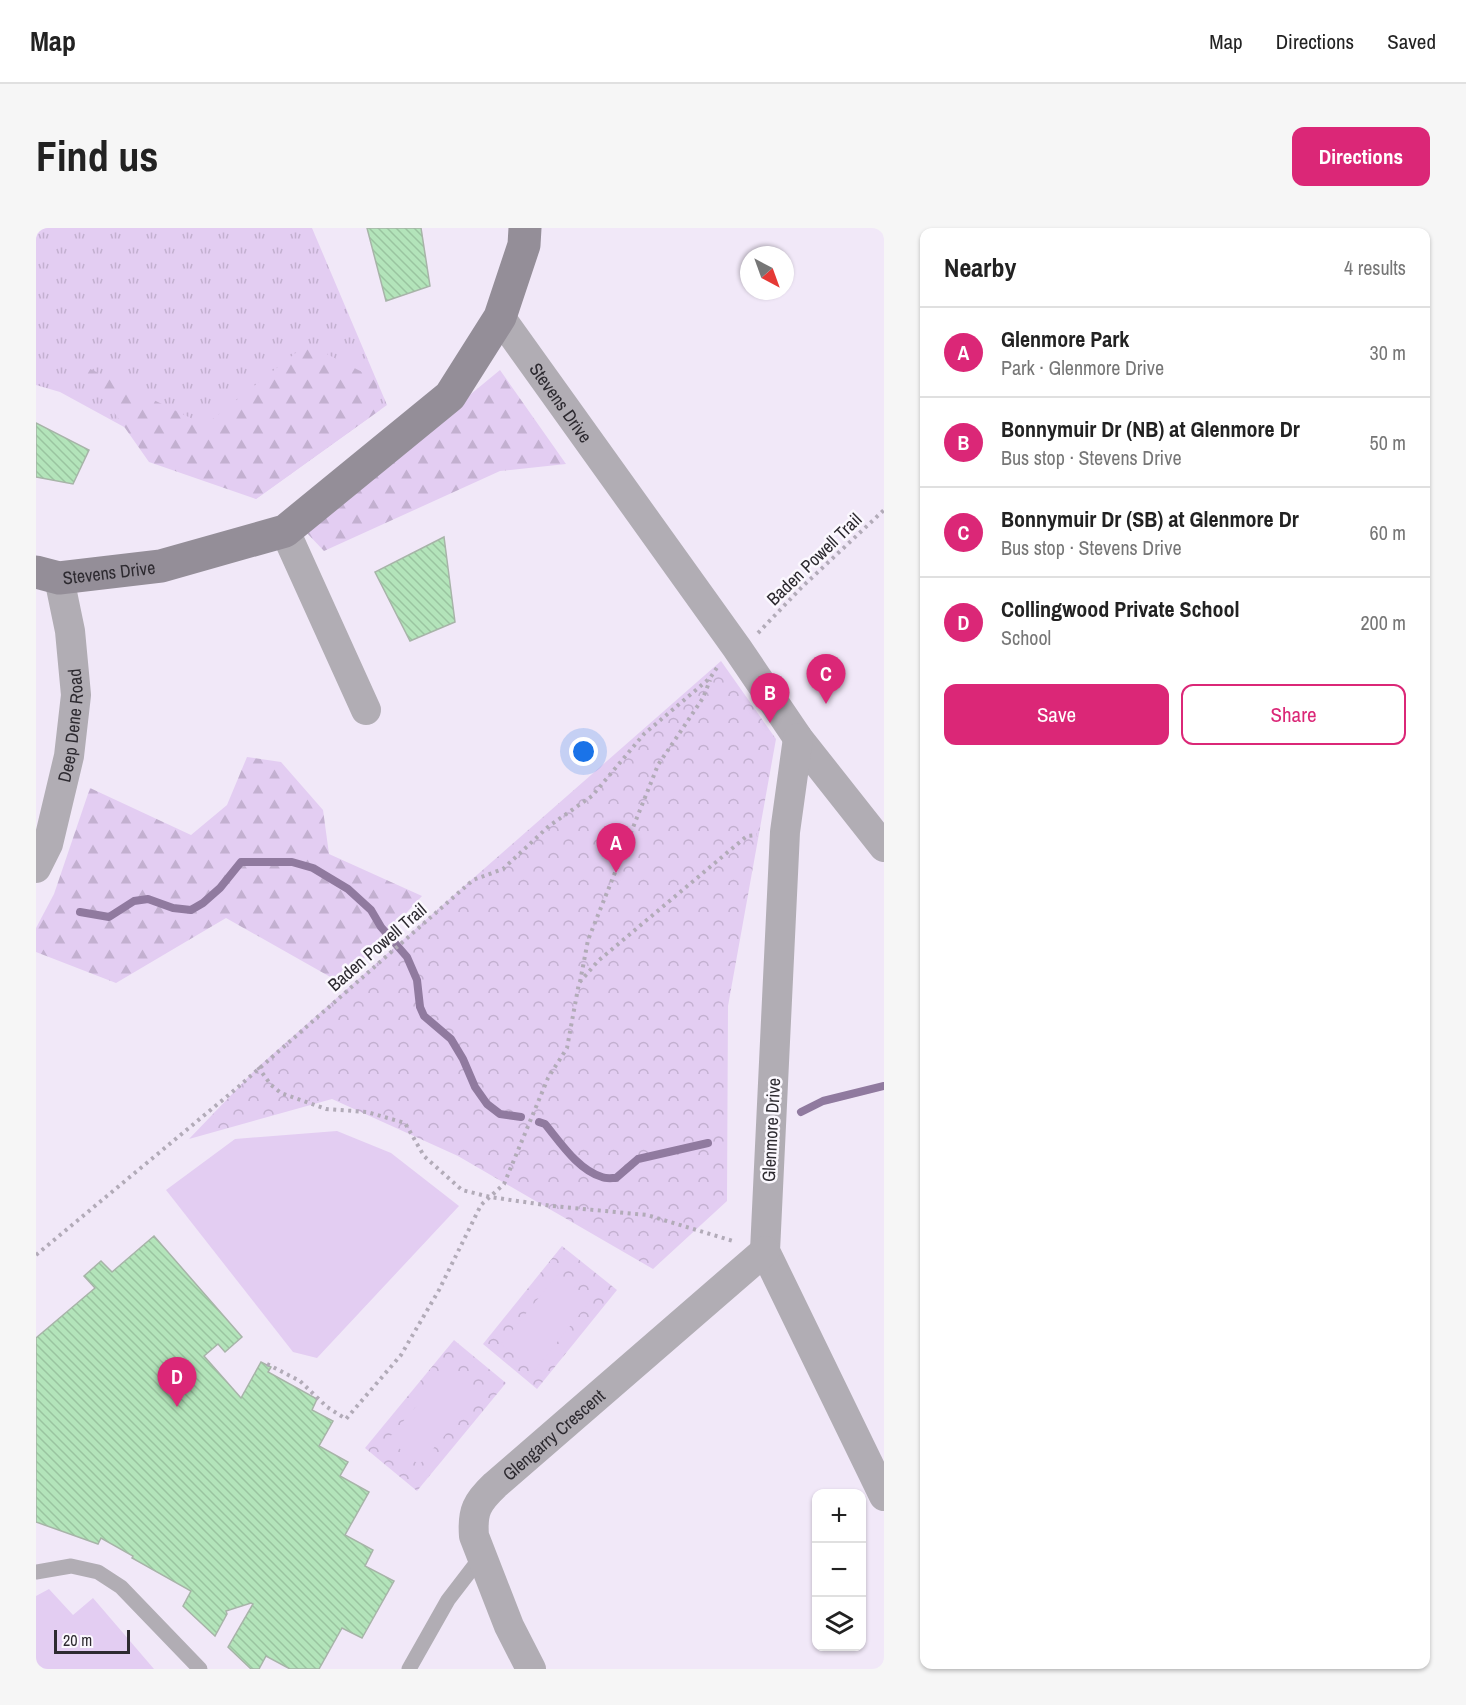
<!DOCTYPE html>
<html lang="en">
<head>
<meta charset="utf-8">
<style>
  :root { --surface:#fff; --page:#f6f6f6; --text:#222; --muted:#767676; --line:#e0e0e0; --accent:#db2777 }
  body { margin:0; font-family:"Archivo Narrow",sans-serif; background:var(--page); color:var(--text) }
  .controls { position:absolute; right:18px; bottom:18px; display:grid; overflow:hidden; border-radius:12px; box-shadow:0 2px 4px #0004 }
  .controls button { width:54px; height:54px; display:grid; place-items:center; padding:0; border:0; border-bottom:2px solid var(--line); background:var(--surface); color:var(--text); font:30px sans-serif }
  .compass { position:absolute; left:704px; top:18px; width:54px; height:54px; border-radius:50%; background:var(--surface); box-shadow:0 2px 4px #0004; rotate:139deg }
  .scale { position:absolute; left:18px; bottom:15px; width:76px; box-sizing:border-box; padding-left:6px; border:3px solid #2d2a30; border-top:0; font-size:16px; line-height:21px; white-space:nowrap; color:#2d2a30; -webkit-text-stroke:4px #fbf8fe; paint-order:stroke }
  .you { position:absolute; left:548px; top:524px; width:21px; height:21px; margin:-15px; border:4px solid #fff; border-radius:50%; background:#1a73e8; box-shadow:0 0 0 9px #1a73e833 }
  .badge { display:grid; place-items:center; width:39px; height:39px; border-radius:50%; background:var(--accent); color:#fff; font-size:20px; font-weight:700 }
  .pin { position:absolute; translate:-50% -50px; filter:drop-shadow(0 2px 3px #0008) }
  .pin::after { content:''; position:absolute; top:32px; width:21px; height:18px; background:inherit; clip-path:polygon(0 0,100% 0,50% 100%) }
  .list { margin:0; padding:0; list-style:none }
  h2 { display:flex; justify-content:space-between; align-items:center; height:78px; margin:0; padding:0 24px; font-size:26px }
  h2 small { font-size:20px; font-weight:400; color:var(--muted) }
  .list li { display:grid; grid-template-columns:39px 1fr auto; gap:18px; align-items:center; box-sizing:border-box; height:90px; padding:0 24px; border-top:2px solid var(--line) }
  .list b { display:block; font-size:22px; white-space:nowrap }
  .list p { margin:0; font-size:20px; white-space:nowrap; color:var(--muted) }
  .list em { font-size:20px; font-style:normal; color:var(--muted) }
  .actions { display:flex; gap:12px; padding:18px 24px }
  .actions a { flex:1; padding:14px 0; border:2px solid var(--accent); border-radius:12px; text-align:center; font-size:21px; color:var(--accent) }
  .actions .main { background:var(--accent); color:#fff }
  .icon { flex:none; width:33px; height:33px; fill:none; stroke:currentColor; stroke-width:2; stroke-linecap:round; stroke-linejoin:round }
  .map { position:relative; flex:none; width:848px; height:1441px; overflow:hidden; border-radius:12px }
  header { display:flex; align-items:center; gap:36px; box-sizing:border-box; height:84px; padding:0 30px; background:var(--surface); border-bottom:2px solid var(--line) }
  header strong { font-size:28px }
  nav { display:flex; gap:33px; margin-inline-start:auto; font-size:21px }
  .intro { display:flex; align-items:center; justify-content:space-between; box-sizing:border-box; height:144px; padding:0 36px }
  h1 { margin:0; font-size:42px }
  .button { padding:15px 27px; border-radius:12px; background:var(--accent); color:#fff; font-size:21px; font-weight:700 }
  main { display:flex; gap:36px; padding:0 36px }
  aside { flex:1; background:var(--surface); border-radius:12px; box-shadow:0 2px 4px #0004 }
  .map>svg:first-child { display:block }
  .grass { fill:url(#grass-tufts) }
  .forest { fill:url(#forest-firs) }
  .park { fill:url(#park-crowns) }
  .garden { fill:#e3cdf2 }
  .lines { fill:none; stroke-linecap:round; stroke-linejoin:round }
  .stream { stroke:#907a9f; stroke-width:8 }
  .building { fill:url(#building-back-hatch); stroke:#a7b4a8; stroke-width:1.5 }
  .path { stroke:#b2abb8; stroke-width:4; stroke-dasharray:3 4.5; stroke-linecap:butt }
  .lane { stroke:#b1adb4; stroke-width:15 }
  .street { stroke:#b1adb4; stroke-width:30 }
  .secondary { stroke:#948e98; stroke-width:33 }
  .labels { text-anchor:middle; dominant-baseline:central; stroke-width:5; stroke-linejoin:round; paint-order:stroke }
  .street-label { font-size:18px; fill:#2d2a30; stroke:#fbf8fe }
</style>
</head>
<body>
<header>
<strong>Map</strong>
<nav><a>Map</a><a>Directions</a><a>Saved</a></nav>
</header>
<div class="intro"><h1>Find us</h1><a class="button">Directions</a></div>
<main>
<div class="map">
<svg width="848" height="1441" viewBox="0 0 848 1441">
  <defs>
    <pattern id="grass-tufts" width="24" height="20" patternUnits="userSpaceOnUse" patternTransform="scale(1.5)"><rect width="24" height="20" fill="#e3cdf2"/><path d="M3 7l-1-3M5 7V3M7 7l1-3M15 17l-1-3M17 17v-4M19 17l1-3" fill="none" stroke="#c3b0d0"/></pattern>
    <pattern id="forest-firs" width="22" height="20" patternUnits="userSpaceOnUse" patternTransform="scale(1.5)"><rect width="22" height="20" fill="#e3cdf2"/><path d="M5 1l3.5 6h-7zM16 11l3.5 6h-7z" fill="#c3b0d0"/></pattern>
    <pattern id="park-crowns" width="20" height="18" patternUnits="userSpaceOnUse" patternTransform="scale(1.5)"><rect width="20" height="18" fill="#e3cdf2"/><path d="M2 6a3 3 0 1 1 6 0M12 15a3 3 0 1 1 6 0" fill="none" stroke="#c3b0d0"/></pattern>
    <pattern id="building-back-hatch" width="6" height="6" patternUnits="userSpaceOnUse" patternTransform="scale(1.5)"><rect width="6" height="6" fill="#b3e4ba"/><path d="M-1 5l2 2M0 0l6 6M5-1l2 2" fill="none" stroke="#9ac4a0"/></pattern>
  </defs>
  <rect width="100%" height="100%" fill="#f1e8f8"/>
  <polygon class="grass" points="0,0 276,0 351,177 220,271 24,164 0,157"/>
  <g class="forest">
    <polygon points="271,116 340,151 344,182 220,271 113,234 44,136 169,197"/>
    <polygon points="464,142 530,236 464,243 288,323 269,303"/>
    <polygon points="211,529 245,534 287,582 293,626 386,668 305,755 190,690 80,755 0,724 0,700 18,666 54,560 155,607 191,577"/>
  </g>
  <g class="park">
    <polygon points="685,433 740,511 692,778 691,973 617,1041 422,928 296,871 153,911 222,839"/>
    <polygon points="526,1018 581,1062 501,1161 447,1116"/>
    <polygon points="418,1112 470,1155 381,1263 329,1220"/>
  </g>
  <g class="garden">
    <polygon points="301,903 355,925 423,978 281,1130 257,1124 130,962 199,911"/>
    <polygon points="522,1046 555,1072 498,1143 465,1116"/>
    <polygon points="411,1142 442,1169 383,1237 352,1211"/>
    <polygon points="13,1361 37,1387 57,1370 118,1441 0,1441 0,1368"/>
  </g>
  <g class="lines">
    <g class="stream">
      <polyline points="44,684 73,689 98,673 112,671 137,680 155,682 167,675 184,660 205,634 256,634 277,640 312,661 335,682 345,699 371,729 381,752 384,779 388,788 415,811 427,831 439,859 451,876 464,886 485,889"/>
      <polyline points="765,884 787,873 848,858"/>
      <path d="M503,894L509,896C524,914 542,942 566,949C570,951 576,950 580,950L602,931L672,915"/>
    </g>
  </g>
  <g class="building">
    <polygon points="331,0 385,0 394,58 350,73"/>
    <polygon points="0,195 53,222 37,256 0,249"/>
    <polygon points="408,309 419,394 374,413 339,344"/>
    <polygon points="118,1008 206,1109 189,1124 182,1116 168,1128 205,1170 225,1134 235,1139 232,1144 281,1171 276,1182 297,1193 283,1218 312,1234 304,1248 333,1264 309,1307 337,1322 329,1338 358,1353 326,1410 306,1400 283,1441 254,1441 230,1428 223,1441 215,1441 192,1419 217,1376 215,1375 190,1383 191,1386 179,1408 147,1378 155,1363 96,1330 97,1328 65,1310 62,1316 0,1294 0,1110 59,1060 48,1048 65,1033 76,1044"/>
  </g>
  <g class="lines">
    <g class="path">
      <polyline points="722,405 766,359 848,282"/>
      <polyline points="544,754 552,712 622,537 667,470 674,452"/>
      <polyline points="222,839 235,857 245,865 290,881 331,884 369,895 388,928 426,962 454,969 516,978 611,987 697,1013"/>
      <polyline points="0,1027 201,860 437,652 467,641 513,598 556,568 608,506 674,450 682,438"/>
      <polyline points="231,1136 264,1153 291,1179 310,1191 365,1127 403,1062 445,977 468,956 512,850 531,820 543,755 562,733 711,608 721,607"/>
    </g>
    <g class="lane">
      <polyline points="0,1344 35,1338 62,1344 85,1359 164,1441"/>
      <polyline points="373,1441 412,1372 445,1329"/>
    </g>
    <g class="street">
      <path id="s1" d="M464,89L701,420L762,510L848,619"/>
      <polyline points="249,303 330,482"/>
      <polyline points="762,510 749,604 729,1023 848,1268"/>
      <path id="s2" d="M0,640L12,616L33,528L40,467L34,403L23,350"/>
      <path id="s3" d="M495,1441L473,1398L438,1308C436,1283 441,1274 459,1257L729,1023"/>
    </g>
    <path class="secondary" id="s4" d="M0,344L23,350L125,338L249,303L414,168L464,89L488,17L489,0"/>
  </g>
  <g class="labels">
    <g class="street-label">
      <text stroke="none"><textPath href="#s1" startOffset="105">Stevens Drive</textPath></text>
      <text transform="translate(778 331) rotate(-44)">Baden Powell Trail</text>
      <text stroke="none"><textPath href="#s4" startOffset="74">Stevens Drive</textPath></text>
      <text stroke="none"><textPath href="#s2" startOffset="148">Deep Dene Road</textPath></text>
      <text transform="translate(341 719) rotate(-41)">Baden Powell Trail</text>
      <text transform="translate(735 902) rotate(-87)">Glenmore Drive</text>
      <text stroke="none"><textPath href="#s3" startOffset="280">Glengarry Crescent</textPath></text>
    </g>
  </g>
</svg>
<div class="controls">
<button>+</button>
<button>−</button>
<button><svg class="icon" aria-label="layers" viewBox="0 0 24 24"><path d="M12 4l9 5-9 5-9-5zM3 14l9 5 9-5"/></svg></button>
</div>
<svg class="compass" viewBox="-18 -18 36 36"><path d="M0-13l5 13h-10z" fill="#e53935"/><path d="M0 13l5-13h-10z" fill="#767676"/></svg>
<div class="scale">20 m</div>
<div class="you"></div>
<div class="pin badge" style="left:580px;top:645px">A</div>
<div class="pin badge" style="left:734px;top:495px">B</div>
<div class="pin badge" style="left:790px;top:476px">C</div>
<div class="pin badge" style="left:141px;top:1179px">D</div>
</div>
<aside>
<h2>Nearby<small>4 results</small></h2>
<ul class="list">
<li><span class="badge">A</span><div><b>Glenmore Park</b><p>Park · Glenmore Drive</p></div><em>30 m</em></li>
<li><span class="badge">B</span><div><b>Bonnymuir Dr (NB) at Glenmore Dr</b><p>Bus stop · Stevens Drive</p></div><em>50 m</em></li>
<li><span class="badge">C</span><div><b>Bonnymuir Dr (SB) at Glenmore Dr</b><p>Bus stop · Stevens Drive</p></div><em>60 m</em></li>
<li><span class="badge">D</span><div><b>Collingwood Private School</b><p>School</p></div><em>200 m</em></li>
</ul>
<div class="actions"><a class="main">Save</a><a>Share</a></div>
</aside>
</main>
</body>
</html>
